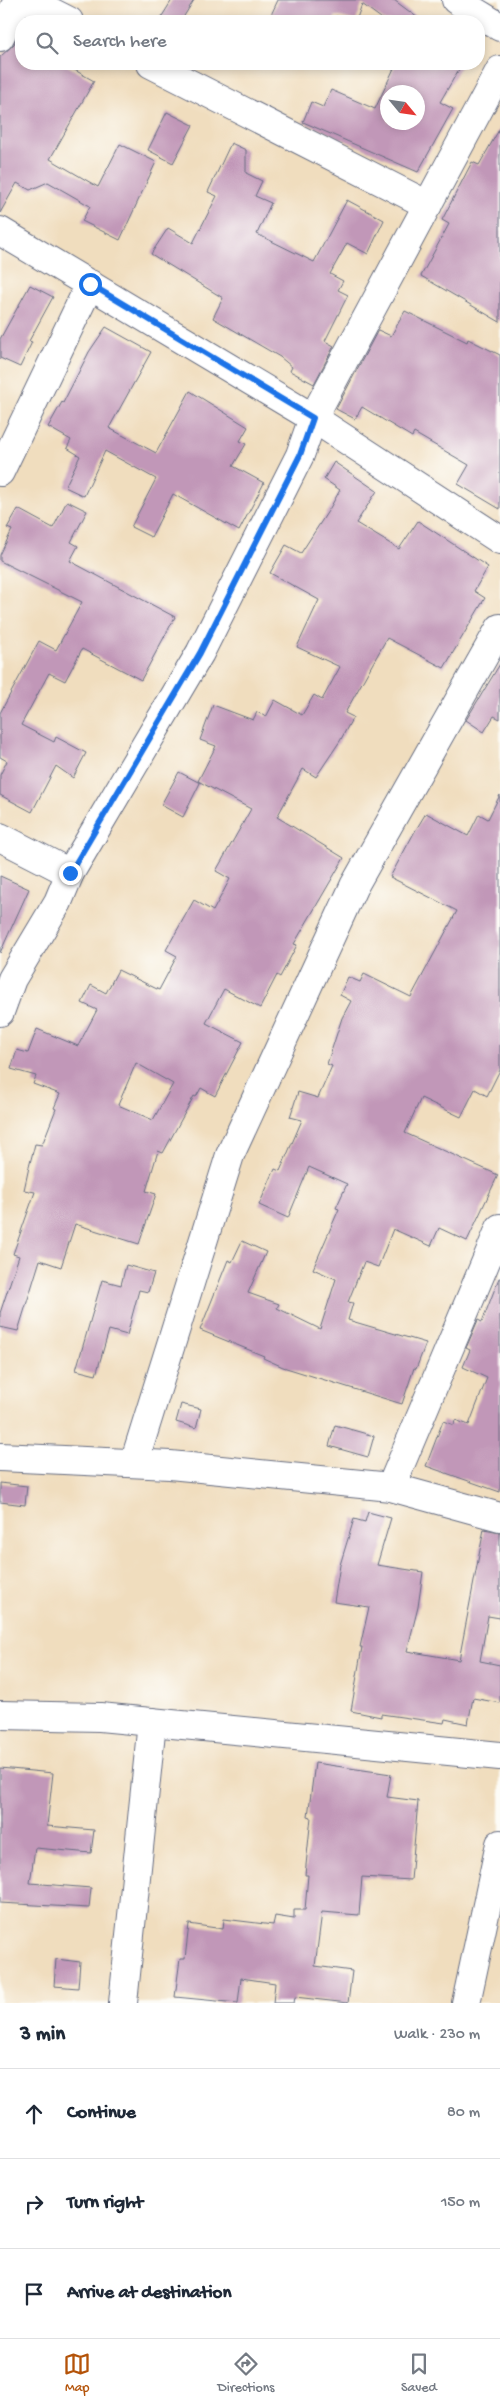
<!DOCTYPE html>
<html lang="en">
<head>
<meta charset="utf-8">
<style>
  :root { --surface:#fff; --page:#f2f2f3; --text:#1f2937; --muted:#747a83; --line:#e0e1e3; --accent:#b45309 }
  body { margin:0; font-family:"Gochi Hand",sans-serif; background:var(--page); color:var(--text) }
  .compass { position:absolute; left:380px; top:85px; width:45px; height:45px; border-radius:50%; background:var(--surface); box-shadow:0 2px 8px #0003; rotate:119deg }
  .stop { position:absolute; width:15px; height:15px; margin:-11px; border:4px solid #1a73e8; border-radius:50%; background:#fff }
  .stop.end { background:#1a73e8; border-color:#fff; box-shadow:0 1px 5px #0008 }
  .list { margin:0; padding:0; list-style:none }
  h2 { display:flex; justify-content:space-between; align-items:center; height:65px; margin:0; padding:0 20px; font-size:21px }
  h2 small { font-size:16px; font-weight:400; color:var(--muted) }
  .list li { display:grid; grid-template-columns:32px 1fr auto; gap:15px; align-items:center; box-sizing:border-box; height:90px; padding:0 20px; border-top:1px solid var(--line) }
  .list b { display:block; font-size:19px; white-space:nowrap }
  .list em { font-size:16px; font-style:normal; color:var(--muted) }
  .icon { flex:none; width:28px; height:28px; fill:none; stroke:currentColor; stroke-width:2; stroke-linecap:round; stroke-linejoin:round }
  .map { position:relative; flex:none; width:500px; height:2003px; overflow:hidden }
  .search { position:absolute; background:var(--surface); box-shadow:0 2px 8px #0003; left:15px; right:15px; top:15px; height:55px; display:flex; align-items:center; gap:12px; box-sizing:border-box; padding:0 18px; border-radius:20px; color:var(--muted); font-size:19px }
  .sheet { height:335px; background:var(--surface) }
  nav { display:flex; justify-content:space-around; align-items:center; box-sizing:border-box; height:70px; border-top:1px solid var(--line); background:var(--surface); font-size:14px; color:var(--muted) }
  nav a { display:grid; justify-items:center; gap:2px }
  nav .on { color:var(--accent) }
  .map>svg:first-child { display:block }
  .building { fill:#c197b8; fill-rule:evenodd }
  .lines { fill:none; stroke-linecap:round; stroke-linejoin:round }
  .street-casing { stroke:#666c80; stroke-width:30 }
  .street { stroke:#fff; stroke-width:28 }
  .route { stroke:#1a73e8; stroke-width:6 }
</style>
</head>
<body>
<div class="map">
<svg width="500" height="2003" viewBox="0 0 500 2003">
  <rect width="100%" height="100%" fill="#fdfcf7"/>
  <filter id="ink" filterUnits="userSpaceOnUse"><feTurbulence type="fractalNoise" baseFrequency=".02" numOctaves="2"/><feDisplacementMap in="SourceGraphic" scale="10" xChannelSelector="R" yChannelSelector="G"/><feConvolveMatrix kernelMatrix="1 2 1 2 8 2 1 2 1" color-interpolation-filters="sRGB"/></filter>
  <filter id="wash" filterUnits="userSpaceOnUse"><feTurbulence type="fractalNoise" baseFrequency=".0096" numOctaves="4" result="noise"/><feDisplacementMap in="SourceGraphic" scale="20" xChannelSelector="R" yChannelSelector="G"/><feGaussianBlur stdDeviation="1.12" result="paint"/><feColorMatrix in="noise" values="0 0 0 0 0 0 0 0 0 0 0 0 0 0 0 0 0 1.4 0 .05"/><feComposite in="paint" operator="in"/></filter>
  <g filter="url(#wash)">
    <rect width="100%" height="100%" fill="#f0ddbe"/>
    <g id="blocks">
      <g class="building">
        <polygon points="172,0 194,0 181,21 159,21"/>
        <polygon points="278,0 394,0 422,21 385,21 362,4 356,21 336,16 333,21 286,21 271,15"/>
        <polygon points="21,29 21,64 64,64 94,81 50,159 98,187 120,144 156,162 120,240 82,221 90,206 48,182 30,190 17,183 0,213 0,57 14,44"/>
        <path d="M396,64H462L440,102L453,109L418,172L303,122L311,102L323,107L331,90L375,109ZM388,92H418V122H388Z"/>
        <polygon points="167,112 193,125 173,163 148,150"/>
        <polygon points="500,128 500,322 421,276 449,224 442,220 472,162 479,165"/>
        <polygon points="231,143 246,150 246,173 262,181 255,196 271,203 257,234 314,262 347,200 384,220 368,254 347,243 330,274 343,281 338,290 348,295 325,341 334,346 314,384 290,371 292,367 280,357 213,318 223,298 151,254 168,228 193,243 217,196 208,192"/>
        <polygon points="30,285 53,297 29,341 32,342 20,367 0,358 0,339"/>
        <polygon points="405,311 467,342 468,339 500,355 500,509 458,484 469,465 414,433 412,437 362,407 355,419 336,409 378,330 391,336"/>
        <polygon points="106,327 151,352 109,428 156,453 190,391 248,427 240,441 246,444 233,466 264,483 239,531 173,494 151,537 131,527 156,479 105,451 84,496 65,487 80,456 67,448 71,440 48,427 62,402 63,403 89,352"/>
        <path d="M334,462L377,491L356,523L399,549L418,521L488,567L474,591L485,598L444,668L387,638L345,713L353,717L340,741L316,777L303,769L277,817L344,858L294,944L297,945L280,977L277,975L260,1008L224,989L206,1023L243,1042L215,1096L201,1088L196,1097L194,1096L163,1153L158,1151L146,1191L156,1194L139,1244L75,1224L61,1267L40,1260L18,1331L0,1327V1313L19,1256L13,1254L35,1192L24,1190L29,1167L35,1144L42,1145L56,1109L54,1108L60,1094L33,1084L36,1076L11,1069L17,1050L28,1053L37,1029L78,1046L97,1010L82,1003L91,985L106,993L118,970L159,990L177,956L166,950L194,900L213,911L230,879L216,871L251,809L198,781L216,746L200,740L213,705L253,720L257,712L266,717L275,700L302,715L314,695L322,700L340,667L297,647L319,600L270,573L286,545L301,553L330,508L340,490L324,479ZM136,1063L173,1084L153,1120L118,1105Z"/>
        <polygon points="67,501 87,511 71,542 78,546 70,561 175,617 141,680 82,649 65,681 49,673 21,725 54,742 56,737 86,753 73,778 56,766 32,812 0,795 0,775 7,761 0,757 0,713 39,641 56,650 82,602 0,561 0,555 12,530 7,528 18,509 53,528"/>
        <polygon points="500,664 500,719 494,716 484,732 466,720"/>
        <polygon points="179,772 200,783 183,817 161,805"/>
        <polygon points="500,795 500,1070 487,1096 475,1089 461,1117 421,1098 405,1133 498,1175 467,1241 439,1228 431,1246 393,1229 378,1267 364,1262 348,1302 353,1303 348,1320 426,1343 416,1369 414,1368 402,1404 283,1367 263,1358 264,1356 200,1330 228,1260 232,1262 242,1241 266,1252 248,1293 279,1304 277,1308 320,1329 336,1279 313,1269 339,1209 336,1208 347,1184 309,1167 288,1218 259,1205 275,1169 280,1171 302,1120 290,1117 298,1092 318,1098 332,1066 327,1064 342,1018 351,1001 340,995 348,977 360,982 364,974 411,997 457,911 390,877 414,833 426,813 468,836 479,814 488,819"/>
        <polygon points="0,876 29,889 0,953"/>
        <polygon points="126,1265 154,1273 148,1292 139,1290 127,1335 109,1330 96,1375 76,1370 102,1280 121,1285"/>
        <polygon points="499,1278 500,1278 500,1492 426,1466 443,1421 454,1425 455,1420 469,1425 487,1378 463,1367 470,1350 466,1348 478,1320 482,1322"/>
        <polygon points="181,1404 201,1409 196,1428 176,1422"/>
        <polygon points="335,1425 374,1436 368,1457 329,1446"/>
        <polygon points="0,1483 27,1486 25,1505 0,1502"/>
        <polygon points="368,1512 391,1518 377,1565 423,1572 418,1607 407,1651 459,1660 484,1529 500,1532 500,1618 488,1616 480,1661 500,1665 500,1703 473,1698 468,1724 445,1719 444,1723 381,1714 381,1717 351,1711 362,1647 360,1647 369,1607 334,1602 340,1565 354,1519 365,1522"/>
        <polygon points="315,1763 391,1774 387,1797 418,1801 411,1880 362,1877 359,1915 322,1912 315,1966 352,1971 348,2003 295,1997 294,2003 273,2003 275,1983 241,1978 238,2003 175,1997 180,1959 185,1959 189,1924 223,1929 224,1919 273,1925 275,1916 294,1919 294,1910 305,1910 308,1875 305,1875 311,1817 308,1816"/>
        <polygon points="0,1768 53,1773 47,1826 94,1830 91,1853 35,1848 30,1883 91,1888 89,1908 0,1903"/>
        <polygon points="56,1959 80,1962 78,1988 54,1986"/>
      </g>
    </g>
  </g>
  <g filter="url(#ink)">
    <use href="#blocks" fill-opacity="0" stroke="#666c80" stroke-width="1"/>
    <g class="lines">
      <g class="street-casing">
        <g id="street">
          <polyline points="28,0 69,21"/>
          <polyline points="456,0 500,27"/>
          <polyline points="0,37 18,0"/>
          <polyline points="151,64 428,205"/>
          <polyline points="0,231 313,418 500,540"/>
          <polyline points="0,472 90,284"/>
          <polyline points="0,837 70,873"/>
          <polyline points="0,1012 12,979 58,902 70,873 200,653 300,455 313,418 500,70"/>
          <polyline points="0,1457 170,1465 391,1487 500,1517"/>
          <polyline points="134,1463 230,1155 354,886 500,628"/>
          <polyline points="391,1487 500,1228"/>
          <polyline points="0,1715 100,1717 500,1756"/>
          <polyline points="123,2003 152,1722"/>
          <polyline points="466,2003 500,1844"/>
        </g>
      </g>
      <use href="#street" class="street"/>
    </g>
  </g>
  <g class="lines" filter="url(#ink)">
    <polyline class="route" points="70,873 200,653 300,455 313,418 90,284"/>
  </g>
</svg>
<svg class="compass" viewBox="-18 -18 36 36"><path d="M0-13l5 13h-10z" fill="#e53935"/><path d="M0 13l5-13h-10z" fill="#747a83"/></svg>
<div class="stop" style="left:90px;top:284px"></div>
<div class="stop end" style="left:70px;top:873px"></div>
<div class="search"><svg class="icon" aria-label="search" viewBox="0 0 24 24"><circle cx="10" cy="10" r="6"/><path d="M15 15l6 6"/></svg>Search here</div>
</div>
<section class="sheet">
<h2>3 min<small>Walk · 230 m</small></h2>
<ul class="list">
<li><svg class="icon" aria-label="ahead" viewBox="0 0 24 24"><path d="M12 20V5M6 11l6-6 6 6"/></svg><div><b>Continue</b></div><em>80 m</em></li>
<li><svg class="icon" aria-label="right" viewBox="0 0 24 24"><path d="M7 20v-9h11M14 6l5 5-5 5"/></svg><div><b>Turn right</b></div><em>150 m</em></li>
<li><svg class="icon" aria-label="arrive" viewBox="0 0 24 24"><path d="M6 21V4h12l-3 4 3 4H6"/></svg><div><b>Arrive at destination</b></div></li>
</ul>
</section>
<nav>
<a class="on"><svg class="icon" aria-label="map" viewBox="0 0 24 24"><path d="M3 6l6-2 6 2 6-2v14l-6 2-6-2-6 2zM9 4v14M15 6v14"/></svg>Map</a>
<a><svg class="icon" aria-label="directions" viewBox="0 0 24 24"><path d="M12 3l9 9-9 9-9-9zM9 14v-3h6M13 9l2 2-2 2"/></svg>Directions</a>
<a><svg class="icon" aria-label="saved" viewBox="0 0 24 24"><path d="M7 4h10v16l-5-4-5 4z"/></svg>Saved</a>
</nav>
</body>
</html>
